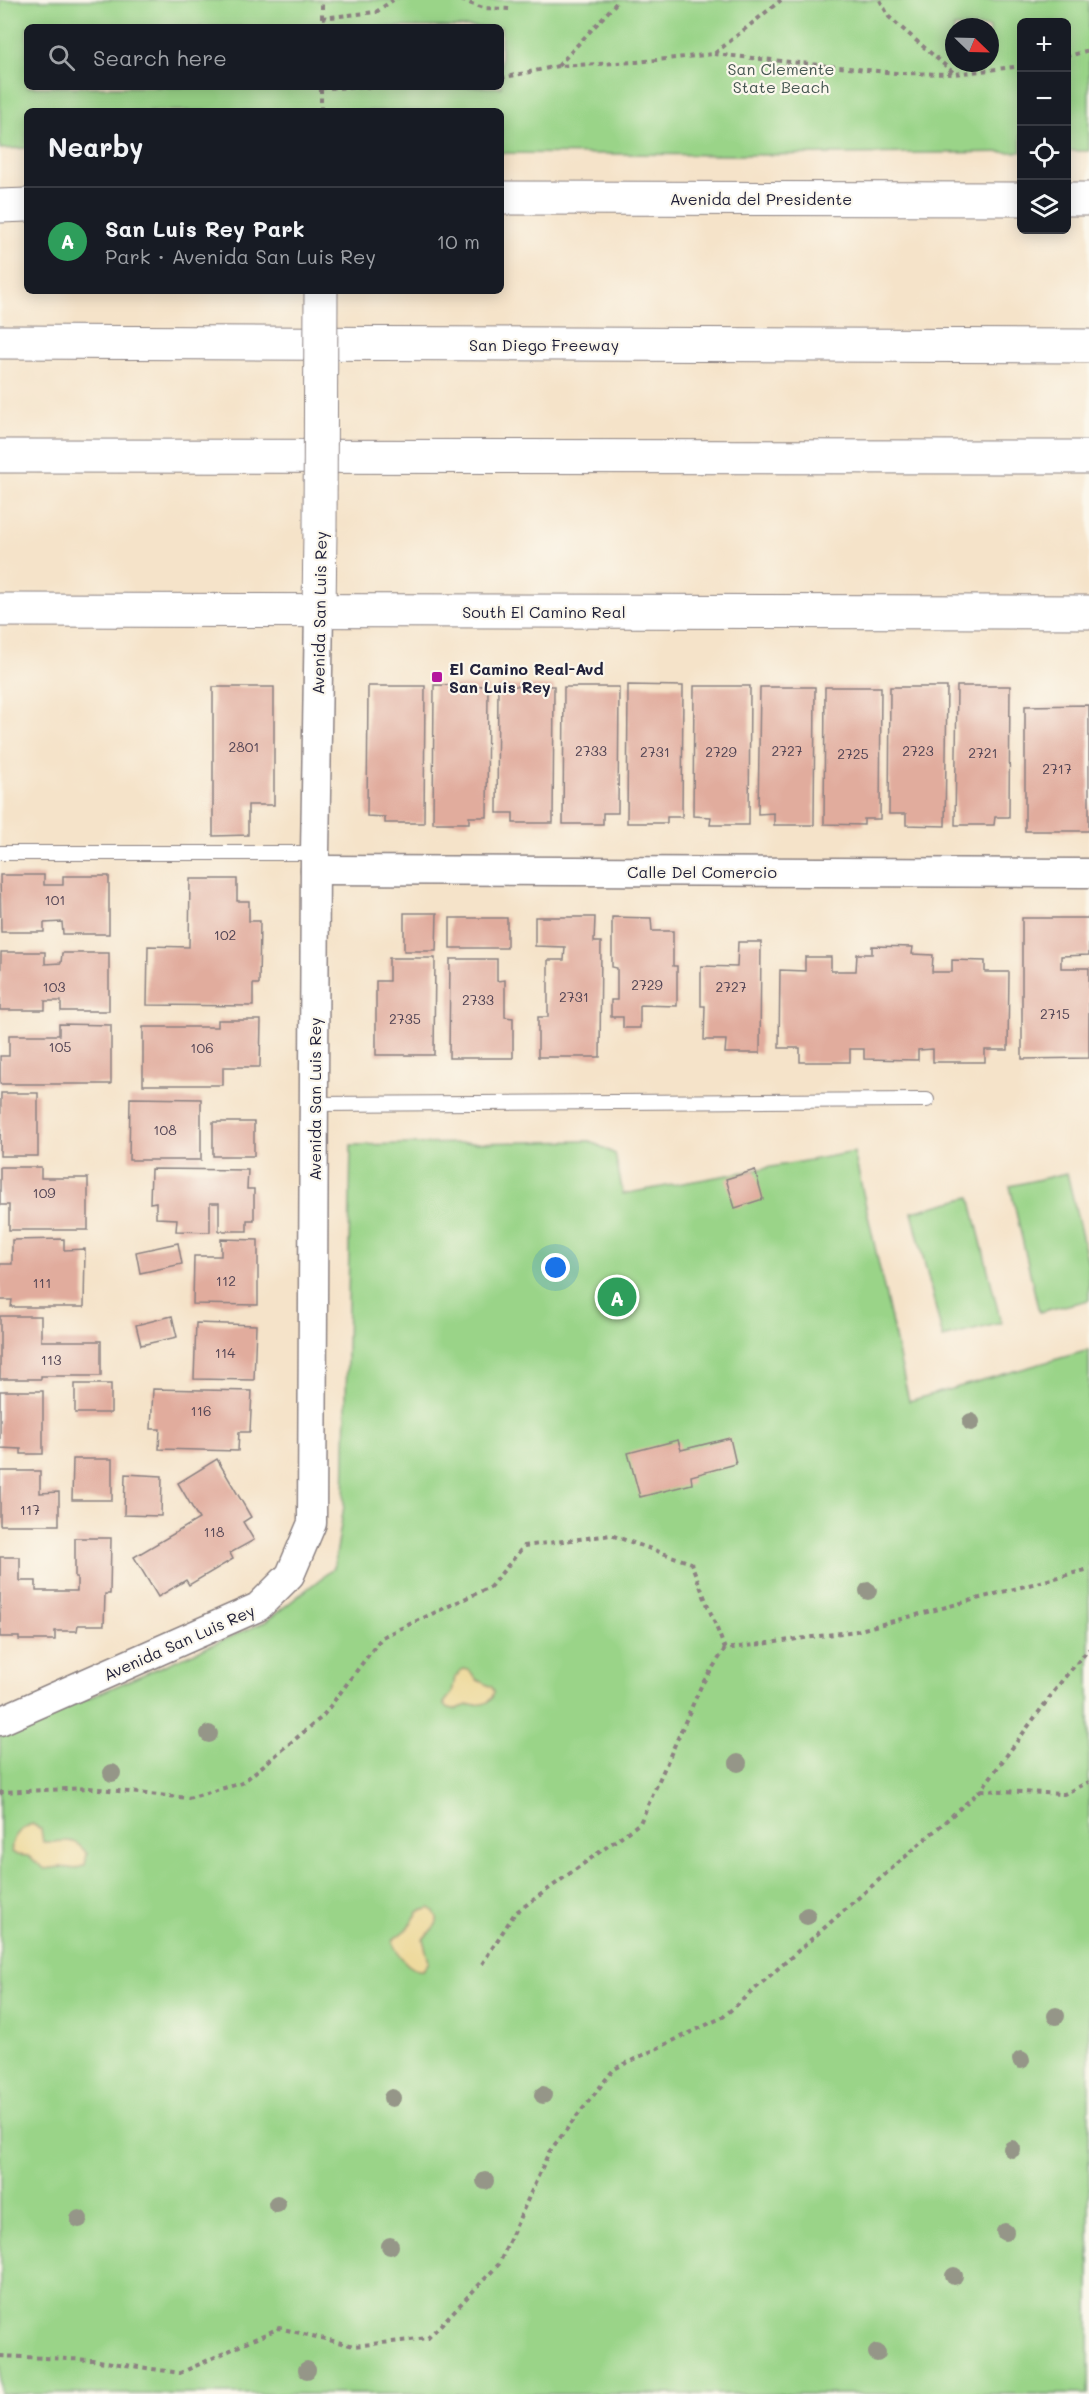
<!DOCTYPE html>
<html lang="en">
<head>
<meta charset="utf-8">
<style>
  :root { --surface:#171b24; --page:#242831; --text:#f1f3f6; --muted:#9ea1a6; --line:#363941; --accent:#db2777 }
  body { margin:0; font-family:Mali,sans-serif; background:var(--page); color:var(--text) }
  .controls { position:absolute; right:18px; top:18px; display:grid; overflow:hidden; border-radius:9px; box-shadow:0 3px 15px #0003 }
  .controls button { width:54px; height:54px; display:grid; place-items:center; padding:0; border:0; border-bottom:2px solid var(--line); background:var(--surface); color:var(--text); font:30px sans-serif }
  .compass { position:absolute; left:945px; top:18px; width:54px; height:54px; border-radius:50%; background:var(--surface); box-shadow:0 3px 15px #0003; rotate:113deg }
  .you { position:absolute; left:556px; top:1268px; width:21px; height:21px; margin:-15px; border:4px solid #fff; border-radius:50%; background:#1a73e8; box-shadow:0 0 0 9px #1a73e833 }
  .badge { display:grid; place-items:center; width:39px; height:39px; border-radius:50%; background:var(--accent); color:#fff; font-size:20px; font-weight:700 }
  .pin { position:absolute; translate:-50% -50%; border:3px solid #fff; box-shadow:0 2px 6px #0006 }
  .list { margin:0; padding:0; list-style:none }
  h2 { display:flex; justify-content:space-between; align-items:center; height:78px; margin:0; padding:0 24px; font-size:26px }
  h2 small { font-size:20px; font-weight:400; color:var(--muted) }
  .list li { display:grid; grid-template-columns:39px 1fr auto; gap:18px; align-items:center; box-sizing:border-box; height:108px; padding:0 24px; border-top:2px solid var(--line) }
  .list b { display:block; font-size:22px; white-space:nowrap }
  .list p { margin:0; font-size:20px; white-space:nowrap; color:var(--muted) }
  .list em { font-size:20px; font-style:normal; color:var(--muted) }
  .icon { flex:none; width:33px; height:33px; fill:none; stroke:currentColor; stroke-width:2; stroke-linecap:round; stroke-linejoin:round }
  .map { position:relative; flex:none; width:1089px; height:2394px; overflow:hidden }
  .search { position:absolute; background:var(--surface); box-shadow:0 3px 15px #0003; left:24px; top:24px; width:480px; height:66px; display:flex; align-items:center; gap:15px; box-sizing:border-box; padding:0 21px; border-radius:9px; color:var(--muted); font-size:22px }
  .panel { position:absolute; background:var(--surface); box-shadow:0 3px 15px #0003; left:24px; top:108px; width:480px; height:186px; border-radius:9px }
  .map>svg:first-child { display:block }
  .green { fill:#9ad488; stroke:#5e7b62; stroke-width:1.5; fill-rule:evenodd }
  .sand { fill:#eeda9e; stroke:#887e6c; stroke-width:1.5 }
  .building { fill:#e1ac9d }
  .lines { fill:none; stroke-linecap:round; stroke-linejoin:round }
  .lane-casing { stroke:#8c8282; stroke-width:16 }
  .street-casing { stroke:#8c8282; stroke-width:31 }
  .secondary-casing { stroke:#8c8282; stroke-width:35 }
  .primary-casing { stroke:#8c8282; stroke-width:35 }
  .highway-casing { stroke:#8c8282; stroke-width:35 }
  .path { stroke:#8c8282; stroke-width:4; stroke-dasharray:4.5 4.5; stroke-linecap:butt }
  .lane { stroke:#fff; stroke-width:14 }
  .street { stroke:#fff; stroke-width:28 }
  .secondary { stroke:#fff; stroke-width:33 }
  .primary { stroke:#fff; stroke-width:33 }
  .highway { stroke:#fff; stroke-width:33 }
  .secondary-bridge-casing { stroke:#8c8282; stroke-width:35; stroke-linecap:butt }
  .secondary-bridge { stroke:#fff; stroke-width:33 }
  .tree { fill:#959688 }
  .poi-dot { fill:#b5179e; stroke:#fbf7ec; stroke-width:2 }
  .labels { text-anchor:middle; dominant-baseline:central; stroke-width:4.5; stroke-linejoin:round; paint-order:stroke }
  .number-label { font-size:14px; fill:#524454 }
  .park-label { font-size:16px; fill:#465752; stroke:#fbf7ec }
  .street-label { font-size:16px; fill:#22223b; stroke:#fbf7ec }
  .poi-label { font-size:16px; font-weight:bold; fill:#22223b; stroke:#fbf7ec; text-anchor:start }
</style>
</head>
<body>
<div class="map">
<svg width="1089" height="2394" viewBox="0 0 1089 2394">
  <rect width="100%" height="100%" fill="#fbf7ec"/>
  <filter id="ink" filterUnits="userSpaceOnUse"><feTurbulence type="fractalNoise" baseFrequency=".0167" numOctaves="2"/><feDisplacementMap in="SourceGraphic" scale="12" xChannelSelector="R" yChannelSelector="G"/><feConvolveMatrix kernelMatrix="1 2 1 2 8 2 1 2 1" color-interpolation-filters="sRGB"/></filter>
  <filter id="wash" filterUnits="userSpaceOnUse"><feTurbulence type="fractalNoise" baseFrequency=".008" numOctaves="4" result="noise"/><feDisplacementMap in="SourceGraphic" scale="24" xChannelSelector="R" yChannelSelector="G"/><feGaussianBlur stdDeviation="1.35" result="paint"/><feColorMatrix in="noise" values="0 0 0 0 0 0 0 0 0 0 0 0 0 0 0 0 0 1.4 0 .05"/><feComposite in="paint" operator="in"/></filter>
  <g filter="url(#wash)">
    <rect width="100%" height="100%" fill="#f5e3c9"/>
    <g class="green">
      <path d="M0,0H1089V151H1067L1066,22H1022L1021,152L736,155L501,153V111H27V148L0,149ZM27,27H501V87H27ZM954,27H990V63H954Z"/>
      <polygon points="590,1141 615,1154 623,1194 854,1152 909,1401 1089,1350 1089,2394 0,2394 0,1736 265,1622 334,1568 344,1506 351,1145"/>
      <polygon points="1067,1173 1089,1267 1089,1300 1039,1312 1010,1186"/>
      <polygon points="970,1197 1001,1323 943,1338 912,1212"/>
    </g>
    <g class="sand">
      <path d="M463,1669L469,1670L477,1680L492,1687L494,1692C491,1706 481,1704 470,1705C460,1706 457,1712 447,1707L444,1703L452,1693L455,1677Z"/>
      <path d="M32,1824L41,1829L43,1842C62,1843 73,1834 87,1854L85,1865L76,1869L60,1867L45,1869L28,1856L17,1855L12,1852C9,1839 21,1828 32,1824Z"/>
      <path d="M430,1908C446,1921 432,1929 423,1939L429,1962L423,1970C410,1972 399,1956 393,1944L394,1939L408,1928L418,1912Z"/>
    </g>
    <g id="blocks">
      <g class="building">
        <polygon points="434,685 488,686 487,817 469,817 469,823 433,823"/>
        <polygon points="628,685 683,686 682,817 667,817 667,823 627,823"/>
        <polygon points="368,686 425,686 424,823 385,823 385,817 367,816"/>
        <polygon points="498,686 554,686 553,823 513,823 513,813 497,813"/>
        <polygon points="694,686 750,686 749,825 710,825 711,817 693,816"/>
        <polygon points="957,686 1010,686 1009,817 995,817 994,825 955,825"/>
        <polygon points="213,687 274,687 274,805 248,805 248,835 213,836"/>
        <polygon points="564,687 619,687 618,813 603,813 603,824 563,824"/>
        <polygon points="760,687 815,687 814,825 774,825 774,813 758,814"/>
        <polygon points="825,687 881,687 880,819 864,819 864,825 824,824"/>
        <polygon points="890,687 947,687 945,826 906,825 906,814 889,814"/>
        <polygon points="1089,705 1089,831 1025,831 1025,706"/>
        <polygon points="0,875 44,875 44,885 63,885 63,876 109,876 109,934 63,934 62,922 44,923 44,932 1,932"/>
        <polygon points="190,879 237,879 237,901 249,901 249,921 260,921 259,984 253,984 253,1006 147,1005 148,946 189,947"/>
        <polygon points="404,913 437,913 436,951 404,951"/>
        <polygon points="535,917 595,917 594,942 601,942 600,1057 538,1057 538,1017 548,1017 548,960 564,960 565,947 535,946"/>
        <polygon points="612,917 651,918 652,931 673,931 673,966 677,966 677,1006 640,1005 640,1028 623,1028 623,1017 611,1017 611,1000 617,1000 617,968 612,967"/>
        <rect x="450" y="918" width="57" height="30"/>
        <polygon points="1022,918 1089,918 1089,955 1061,956 1061,968 1089,968 1089,1058 1022,1059"/>
        <polygon points="738,942 761,942 760,1053 725,1053 726,1040 704,1040 705,1006 701,1006 701,966 737,967"/>
        <polygon points="872,946 913,947 912,954 933,955 932,972 952,972 952,960 985,961 985,972 1009,972 1008,1050 985,1050 985,1062 933,1062 933,1049 918,1050 918,1060 864,1059 864,1049 850,1049 850,1062 800,1062 800,1048 779,1048 780,970 805,971 805,957 831,957 831,971 856,971 857,954 872,954"/>
        <polygon points="1,952 45,952 45,964 61,963 62,953 109,953 109,1011 61,1011 61,1001 45,1001 45,1010 0,1010"/>
        <polygon points="389,958 435,958 434,1055 376,1055 376,981 389,981"/>
        <polygon points="450,959 497,959 497,981 505,980 505,1017 513,1018 513,1058 449,1058"/>
        <polygon points="218,1020 261,1020 260,1067 223,1067 223,1085 143,1085 143,1027 218,1027"/>
        <polygon points="59,1024 111,1025 111,1084 0,1084 0,1056 9,1056 9,1035 59,1035"/>
        <polygon points="1,1093 38,1093 38,1156 0,1156"/>
        <polygon points="130,1098 201,1099 201,1160 129,1160"/>
        <rect x="213" y="1122" width="41" height="34"/>
        <polygon points="0,1167 41,1167 41,1178 88,1178 88,1230 9,1230 9,1205 0,1205"/>
        <polygon points="151,1169 248,1170 247,1189 254,1189 254,1220 247,1220 247,1231 219,1231 219,1203 210,1203 210,1232 176,1231 177,1219 156,1218 156,1202 150,1203"/>
        <polygon points="755,1170 763,1199 735,1208 726,1179"/>
        <polygon points="64,1239 64,1250 85,1249 84,1307 11,1307 12,1300 0,1300 0,1264 12,1264 12,1240"/>
        <polygon points="221,1239 258,1240 258,1305 193,1304 194,1256 221,1256"/>
        <polygon points="178,1243 182,1264 140,1273 136,1252"/>
        <polygon points="0,1316 41,1316 41,1341 101,1341 101,1376 41,1376 41,1379 0,1379"/>
        <polygon points="172,1316 177,1337 141,1345 136,1325"/>
        <polygon points="196,1323 256,1325 254,1380 194,1379"/>
        <rect x="75" y="1384" width="36" height="29"/>
        <polygon points="153,1389 252,1391 250,1432 239,1432 238,1451 159,1449 160,1429 151,1429"/>
        <polygon points="0,1391 43,1391 43,1454 21,1454 21,1449 0,1448"/>
        <polygon points="730,1438 736,1464 691,1476 692,1484 640,1497 628,1453 678,1440 681,1450"/>
        <polygon points="73,1459 112,1459 112,1500 72,1500"/>
        <polygon points="217,1459 251,1517 243,1522 254,1540 230,1553 233,1559 189,1585 186,1580 158,1597 134,1557 199,1519 178,1483"/>
        <polygon points="0,1471 40,1471 40,1493 59,1492 59,1525 0,1525"/>
        <polygon points="125,1474 162,1476 161,1516 124,1515"/>
        <polygon points="75,1538 111,1538 110,1594 105,1594 104,1625 78,1625 77,1631 55,1631 55,1640 19,1640 19,1637 0,1637 0,1557 20,1557 20,1581 36,1581 36,1591 77,1591 77,1577 75,1577"/>
      </g>
    </g>
  </g>
  <g filter="url(#ink)">
    <use href="#blocks" fill-opacity="0" stroke="#8c8282" stroke-width="1.5"/>
    <g class="lines">
      <g class="lane-casing">
        <g id="lane">
          <polyline points="0,853 315,853"/>
          <polyline points="314,1104 927,1100"/>
        </g>
      </g>
      <g class="street-casing">
        <g id="street">
          <polyline points="315,870 1089,873"/>
          <polyline points="0,1721 258,1607 290,1575 312,1523 315,853 319,610"/>
        </g>
      </g>
      <g class="secondary-casing">
        <g id="secondary">
          <polyline points="501,198 1022,199"/>
          <polyline points="1066,199 1089,199"/>
          <polyline points="0,206 27,205"/>
          <polyline points="319,610 320,531"/>
        </g>
      </g>
      <g class="primary-casing">
        <polyline id="primary" points="0,610 1089,612"/>
      </g>
      <g class="highway-casing">
        <g id="highway">
          <polyline points="0,342 1089,346"/>
          <polyline points="0,456 1089,457"/>
        </g>
      </g>
      <g class="path">
        <polyline points="461,0 483,8 510,9"/>
        <polyline points="880,0 889,17 955,74"/>
        <polyline points="322,18 376,12 393,0"/>
        <polyline points="322,27 322,0"/>
        <polyline points="714,54 896,73 955,74 1022,66"/>
        <polyline points="1066,57 1089,50"/>
        <polyline points="558,66 619,0"/>
        <polyline points="501,78 558,66 637,62 714,54 781,0"/>
        <polyline points="321,88 381,87"/>
        <polyline points="321,111 321,88"/>
        <polyline points="981,1790 1064,1794 1089,1782"/>
        <polyline points="0,1794 2,1792 89,1788 188,1798 242,1783 322,1717 382,1637 490,1587 524,1546 611,1535 691,1563 725,1649"/>
        <polyline points="482,1964 515,1913 640,1823 702,1684 725,1649 856,1631 1089,1569"/>
        <polyline points="0,2356 92,2360 180,2373 279,2328 354,2346 428,2338 499,2264 549,2152 614,2069 723,2017 981,1790 1064,1678 1089,1649"/>
      </g>
      <use href="#lane" class="lane"/>
      <use href="#street" class="street"/>
      <use href="#secondary" class="secondary"/>
      <use href="#primary" class="primary"/>
      <use href="#highway" class="highway"/>
      <g class="secondary-bridge-casing">
        <polyline id="secondary-bridge" points="320,531 321,291"/>
      </g>
      <use href="#secondary-bridge" class="secondary-bridge"/>
    </g>
    <g class="tree">
      <circle cx="971" cy="1422" r="9"/>
      <circle cx="868" cy="1591" r="9"/>
      <circle cx="209" cy="1734" r="9"/>
      <circle cx="738" cy="1763" r="9"/>
      <circle cx="112" cy="1773" r="9"/>
      <circle cx="807" cy="1916" r="9"/>
      <circle cx="1056" cy="2016" r="9"/>
      <circle cx="1021" cy="2060" r="9"/>
      <circle cx="543" cy="2095" r="9"/>
      <circle cx="392" cy="2098" r="9"/>
      <circle cx="1012" cy="2149" r="9"/>
      <circle cx="485" cy="2181" r="9"/>
      <circle cx="277" cy="2204" r="9"/>
      <circle cx="79" cy="2219" r="9"/>
      <circle cx="1005" cy="2232" r="9"/>
      <circle cx="390" cy="2246" r="9"/>
      <circle cx="954" cy="2276" r="9"/>
      <circle cx="877" cy="2353" r="9"/>
      <circle cx="307" cy="2370" r="9"/>
    </g>
  </g>
  <rect class="poi-dot" x="431" y="671" width="12" height="12" rx="3"/>
  <g class="labels">
    <g class="number-label">
      <text x="244" y="746">2801</text>
      <text x="591" y="750">2733</text>
      <text x="787" y="750">2727</text>
      <text x="918" y="750">2723</text>
      <text x="655" y="751">2731</text>
      <text x="721" y="751">2729</text>
      <text x="983" y="752">2721</text>
      <text x="853" y="753">2725</text>
      <text x="1057" y="768">2717</text>
      <text x="55" y="899">101</text>
      <text x="225" y="934">102</text>
      <text x="647" y="984">2729</text>
      <text x="54" y="986">103</text>
      <text x="731" y="986">2727</text>
      <text x="574" y="996">2731</text>
      <text x="478" y="999">2733</text>
      <text x="1055" y="1013">2715</text>
      <text x="405" y="1018">2735</text>
      <text x="60" y="1046">105</text>
      <text x="202" y="1047">106</text>
      <text x="165" y="1129">108</text>
      <text x="44" y="1192">109</text>
      <text x="226" y="1280">112</text>
      <text x="42" y="1282">111</text>
      <text x="225" y="1352">114</text>
      <text x="51" y="1359">113</text>
      <text x="201" y="1410">116</text>
      <text x="30" y="1509">117</text>
      <text x="214" y="1531">118</text>
    </g>
    <g class="park-label">
      <text x="781" y="68">San Clemente<tspan x="781" dy="18">State Beach</tspan></text>
    </g>
    <g class="street-label">
      <text x="761" y="198">Avenida del Presidente</text>
      <text x="544" y="344">San Diego Freeway</text>
      <text x="544" y="611">South El Camino Real</text>
      <text transform="translate(319 613) rotate(-89)">Avenida San Luis Rey</text>
      <text x="702" y="871">Calle Del Comercio</text>
      <text transform="translate(314 1099) rotate(-90)">Avenida San Luis Rey</text>
      <text transform="translate(179 1642) rotate(-24)">Avenida San Luis Rey</text>
    </g>
    <g class="poi-label">
      <text x="449" y="668">El Camino Real-Avd<tspan x="449" dy="18">San Luis Rey</tspan></text>
    </g>
  </g>
</svg>
<div class="controls">
<button>+</button>
<button>−</button>
<button><svg class="icon" aria-label="locate" viewBox="0 0 24 24"><circle cx="12" cy="12" r="6"/><path d="M12 2v4M12 18v4M2 12h4M18 12h4"/></svg></button>
<button><svg class="icon" aria-label="layers" viewBox="0 0 24 24"><path d="M12 4l9 5-9 5-9-5zM3 14l9 5 9-5"/></svg></button>
</div>
<svg class="compass" viewBox="-18 -18 36 36"><path d="M0-13l5 13h-10z" fill="#e53935"/><path d="M0 13l5-13h-10z" fill="#9ea1a6"/></svg>
<div class="you"></div>
<div class="pin badge" style="left:617px;top:1297px;background:#2e9e5b">A</div>
<div class="search"><svg class="icon" aria-label="search" viewBox="0 0 24 24"><circle cx="10" cy="10" r="6"/><path d="M15 15l6 6"/></svg>Search here</div>
<section class="panel">
<h2>Nearby<small></small></h2>
<ul class="list">
<li><span class="badge" style="background:#2e9e5b">A</span><div><b>San Luis Rey Park</b><p>Park · Avenida San Luis Rey</p></div><em>10 m</em></li>
</ul>
</section>
</div>
</body>
</html>
